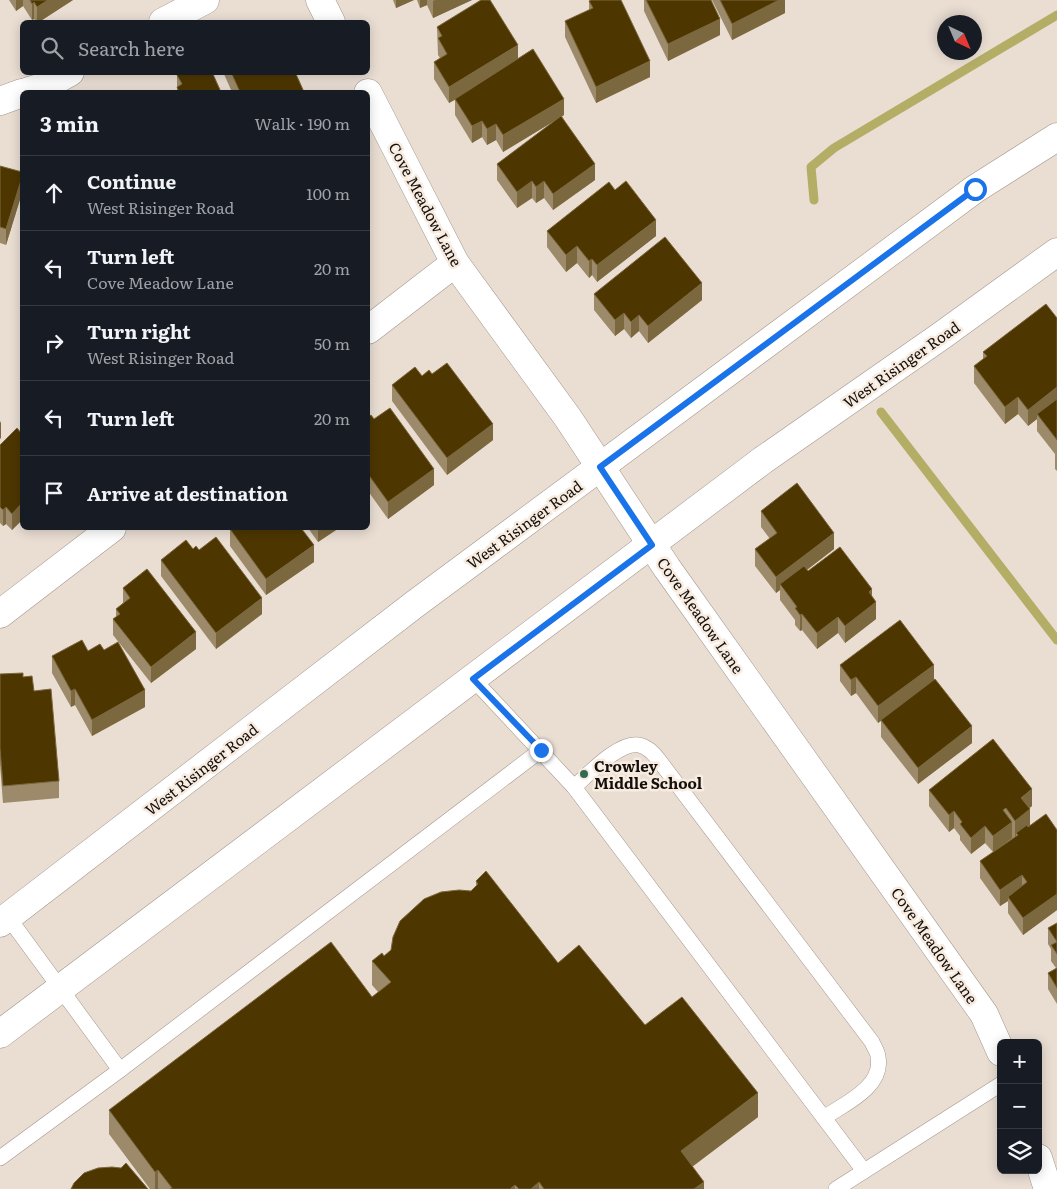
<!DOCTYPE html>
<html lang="en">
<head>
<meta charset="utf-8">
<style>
  :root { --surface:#171b24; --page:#20242c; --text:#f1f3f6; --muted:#9ea1a6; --line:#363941 }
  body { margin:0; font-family:Literata,serif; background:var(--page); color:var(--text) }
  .controls { position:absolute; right:15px; bottom:15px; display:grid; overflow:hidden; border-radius:8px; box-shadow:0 2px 12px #0003 }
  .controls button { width:45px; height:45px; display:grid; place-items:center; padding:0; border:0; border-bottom:1px solid var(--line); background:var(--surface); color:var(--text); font:25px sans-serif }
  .compass { position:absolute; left:937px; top:15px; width:45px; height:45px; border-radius:50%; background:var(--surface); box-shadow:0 2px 12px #0003; rotate:136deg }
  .stop { position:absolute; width:15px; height:15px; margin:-11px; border:4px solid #1a73e8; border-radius:50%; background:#fff }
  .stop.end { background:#1a73e8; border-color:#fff; box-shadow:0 1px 5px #0008 }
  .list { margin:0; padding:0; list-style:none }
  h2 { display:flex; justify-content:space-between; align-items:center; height:65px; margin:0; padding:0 20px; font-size:21px }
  h2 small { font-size:16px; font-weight:400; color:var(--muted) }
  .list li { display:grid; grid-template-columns:32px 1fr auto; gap:15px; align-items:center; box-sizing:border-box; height:75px; padding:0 20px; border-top:1px solid var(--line) }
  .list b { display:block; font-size:19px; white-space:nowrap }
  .list p { margin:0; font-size:16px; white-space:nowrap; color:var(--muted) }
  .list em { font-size:16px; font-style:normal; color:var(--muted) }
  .icon { flex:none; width:28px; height:28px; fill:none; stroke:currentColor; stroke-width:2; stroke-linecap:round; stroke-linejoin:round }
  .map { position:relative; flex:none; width:1057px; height:1189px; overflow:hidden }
  .search { position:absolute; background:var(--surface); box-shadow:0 2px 12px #0003; left:20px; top:20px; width:350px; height:55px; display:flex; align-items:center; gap:12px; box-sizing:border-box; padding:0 18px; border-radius:8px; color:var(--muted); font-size:19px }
  .panel { position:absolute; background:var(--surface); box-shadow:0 2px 12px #0003; left:20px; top:90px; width:350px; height:440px; border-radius:8px }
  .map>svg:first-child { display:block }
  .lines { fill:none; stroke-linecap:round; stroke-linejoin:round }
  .stream { stroke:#b4ad66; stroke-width:9 }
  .service-casing { stroke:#a3978d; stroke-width:16 }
  .minor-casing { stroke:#a3978d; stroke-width:29 }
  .secondary-casing { stroke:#a3978d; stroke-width:29 }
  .service { stroke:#fff; stroke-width:15 }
  .minor { stroke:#fff; stroke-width:28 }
  .secondary { stroke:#fff; stroke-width:28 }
  .wall { fill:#9c8a6a }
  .shaded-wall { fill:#7c683f }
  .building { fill:#4d3600; stroke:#7c683f }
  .route { stroke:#1a73e8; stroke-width:6 }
  .poi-dot { fill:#326b54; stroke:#f8ebe0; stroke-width:2 }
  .labels { text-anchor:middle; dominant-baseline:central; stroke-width:5; stroke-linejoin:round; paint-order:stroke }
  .street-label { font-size:15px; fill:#130f0b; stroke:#f8ebe0 }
  .poi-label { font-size:15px; font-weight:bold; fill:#130f0b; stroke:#f8ebe0; text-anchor:start }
</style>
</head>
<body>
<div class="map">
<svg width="1057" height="1189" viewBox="0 0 1057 1189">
  <rect width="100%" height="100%" fill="#eaded3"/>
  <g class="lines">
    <g class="stream">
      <polyline points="814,200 811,167 834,148 1057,15"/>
      <polyline points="881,412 1057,640"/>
    </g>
    <g class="service-casing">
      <g id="service">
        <polyline points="473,679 574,787 864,1171"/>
        <path d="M574,787C588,775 619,741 639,745C648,747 653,753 658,759L872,1042C874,1047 878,1052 878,1057C884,1087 844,1104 825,1117"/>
        <polyline points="8,917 120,1070"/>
        <polyline points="0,1158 120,1070 541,750"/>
        <polyline points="836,1189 1001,1084"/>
      </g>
    </g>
    <g class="minor-casing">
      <g id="minor">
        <polyline points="320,0 331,22"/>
        <polyline points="163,22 205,0"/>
        <polyline points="26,92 45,86 70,72"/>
        <polyline points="368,93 455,263 568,418 667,568 984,1014 1001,1052"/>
        <polyline points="0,101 22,93"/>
        <polyline points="368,330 455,263"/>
        <polyline points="0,614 112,528"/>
        <polyline points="1038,1158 1048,1189"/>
      </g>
    </g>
    <g class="secondary-casing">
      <g id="secondary">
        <polyline points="0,923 415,604 975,189 1057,137"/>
        <polyline points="0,1034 763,460 941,336 1057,252"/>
      </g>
    </g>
    <use href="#service" class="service"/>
    <use href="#minor" class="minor"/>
    <use href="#secondary" class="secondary"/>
  </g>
  <g class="wall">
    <polygon points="9,0 73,0 39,22 37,22 34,19 32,20 23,6 16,11"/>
    <polygon points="393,0 414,0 396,8"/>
    <polygon points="417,0 472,0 433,18 427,5 420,8"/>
    <polygon points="644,0 711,0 720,35 668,61 644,11"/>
    <polygon points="712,0 785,0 785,13 732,40"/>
    <polygon points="589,1 650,77 596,103 565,37 565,21 589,10"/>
    <polygon points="437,27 518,59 564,115 562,116 595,180 553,210 544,198 536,203 532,198 517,208 497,180 497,164 556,120 503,152 496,140 487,145 482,137 472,143 455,115 455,100 449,103 434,79 434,62 440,58 438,55"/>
    <polygon points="223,72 295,72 304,92 232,92"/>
    <polygon points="177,75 221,92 177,92"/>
    <polygon points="0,166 22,172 22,193 6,245 0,243"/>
    <polygon points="547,231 656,236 597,282 592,275 589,278 577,263 566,272 547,247"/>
    <polygon points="594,294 702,300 648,343 639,331 631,338 624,329 615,336 594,310"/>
    <polygon points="1057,318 1057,471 1055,469 1055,454 1037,431 1037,419 1028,426 1018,414 1005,424 974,383 974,366 983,359 983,352"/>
    <polygon points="432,374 493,440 447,475 392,401 392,385 422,376"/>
    <polygon points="368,417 374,419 434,485 388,519 368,491"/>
    <polygon points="22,434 22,520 12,530 6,524 3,526 0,523 0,445"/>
    <polygon points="761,511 834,549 807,570 808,571 872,597 876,619 845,643 838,633 817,649 802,630 800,631 795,625 795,620 780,600 780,590 776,593 755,566 755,549 770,539 761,527"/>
    <polygon points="308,528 339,528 318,542"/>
    <polygon points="230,529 314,562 266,595 230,546"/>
    <polygon points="193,549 199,550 262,614 216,649 161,576 161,560"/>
    <polygon points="123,588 196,649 151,683 113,635 113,619 116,617 116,609 123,603"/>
    <polygon points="88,651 145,707 92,736 75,705 71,707 52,673 52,656"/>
    <polygon points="840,665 934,680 972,743 918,784 881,737 881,721 878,723 856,693 851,696 840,681"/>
    <polygon points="0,674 23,677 34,691 59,781 59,798 3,803 0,765"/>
    <polygon points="929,790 1032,806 1029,808 1030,825 1057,830 1057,910 1023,935 1008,913 1008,901 1000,906 980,878 980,861 993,852 985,843 971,854 960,840 960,836 954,828 949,832 929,806"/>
    <polygon points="476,881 558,963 645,1025 758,1117 692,1167 704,1189 150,1189 109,1134 109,1110 372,997 378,992 372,985 372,961 384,956 471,891 476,886"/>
    <polygon points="1057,923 1057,1004 1048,989 1048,973 1056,968 1051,961 1051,949 1048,944 1048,928"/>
  </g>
  <g class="shaded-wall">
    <polygon points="16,0 23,0 23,6 16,11"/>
    <polygon points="48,0 73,0 39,22 37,22 37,7"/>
    <polygon points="396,0 414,0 396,8"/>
    <polygon points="420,0 427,0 427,5 420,8"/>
    <polygon points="435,0 472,0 433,18 433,1"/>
    <polygon points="779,0 785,0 785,13 732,40 732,24"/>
    <polygon points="34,2 34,19 32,20 32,4"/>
    <polygon points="720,19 720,35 668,61 668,44"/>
    <polygon points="518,45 518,61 449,103 449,87"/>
    <polygon points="650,61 650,77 596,103 596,87"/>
    <polygon points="564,99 564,115 503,152 503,135"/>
    <polygon points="482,121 482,137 472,143 472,126"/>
    <polygon points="496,124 496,140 487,145 487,129"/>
    <polygon points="595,164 595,180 553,210 553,194"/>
    <polygon points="22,177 22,193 6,245 6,229"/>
    <polygon points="532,181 532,198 517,208 517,192"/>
    <polygon points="544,181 544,198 536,203 536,187"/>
    <polygon points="656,220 656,236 597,282 597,265"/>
    <polygon points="577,246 577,263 566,272 566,255"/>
    <polygon points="592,259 592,275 589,278 589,261"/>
    <polygon points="702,283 702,300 648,343 648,326"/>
    <polygon points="624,313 624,329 615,336 615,320"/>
    <polygon points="639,315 639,331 631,338 631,322"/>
    <polygon points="1057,387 1057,404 1037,414 1037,419 1028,426 1028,410"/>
    <polygon points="1018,397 1018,414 1005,424 1005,407"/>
    <polygon points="1,421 1,438 0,439 0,423"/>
    <polygon points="493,424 493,440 447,475 447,458"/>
    <polygon points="434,469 434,485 388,519 388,502"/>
    <polygon points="22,503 22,520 12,530 12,514"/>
    <polygon points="6,507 6,524 3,526 3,510"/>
    <polygon points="318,528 339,528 318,542"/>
    <polygon points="834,533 834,549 783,588 780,584 780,590 776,593 776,577"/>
    <polygon points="314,545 314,562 266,595 266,579"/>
    <polygon points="872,589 872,605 876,602 876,619 845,643 845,626 869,592"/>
    <polygon points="262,598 262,614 216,649 216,633"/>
    <polygon points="802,614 802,630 800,631 800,615"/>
    <polygon points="838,617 838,633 817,649 817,633"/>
    <polygon points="196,632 196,649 151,683 151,667"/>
    <polygon points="934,665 934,681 878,723 878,706"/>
    <polygon points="856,677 856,693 851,696 851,680"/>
    <polygon points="75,689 75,705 71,707 71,691"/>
    <polygon points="145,690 145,707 92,736 92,720"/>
    <polygon points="972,726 972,743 918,784 918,768"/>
    <polygon points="1032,789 1032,806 1021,815 1021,798"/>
    <polygon points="1030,809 1030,826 1016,833 1016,836 1015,837 1015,821"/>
    <polygon points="954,811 954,828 949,832 949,815"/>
    <polygon points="1012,822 1012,838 993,853 993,836"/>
    <polygon points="985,826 985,843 971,854 971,838"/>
    <polygon points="1022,875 1022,891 1008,897 1008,901 1000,906 1000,890"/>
    <polygon points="1057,894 1057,910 1023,935 1023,918"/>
    <polygon points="758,1093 758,1117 681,1175 681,1151"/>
    <polygon points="158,1170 158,1189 155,1189 155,1172"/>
    <polygon points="539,1182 539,1189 531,1189"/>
    <polygon points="704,1182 704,1189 694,1189"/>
    <polygon points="515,1185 515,1189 510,1189"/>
  </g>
  <g class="building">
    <polygon points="30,0 48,0 37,7 34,2 32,4"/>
    <polygon points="481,0 490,0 518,45 449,87 434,62 447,54 438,38 442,36 437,27"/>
    <polygon points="591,0 621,0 650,61 596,87 565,21 593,8 589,1"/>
    <polygon points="646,0 711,0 720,19 668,44"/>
    <polygon points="720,0 779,0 732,24"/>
    <polygon points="533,49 564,99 503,135 496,124 487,129 482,121 472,126 455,99"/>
    <polygon points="182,72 212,72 221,92 179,92 177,87 182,84 177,75"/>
    <polygon points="231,72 295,72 304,92 240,92"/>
    <polygon points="561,116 595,164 553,194 544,181 536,187 532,181 517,192 497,164"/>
    <polygon points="0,166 22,172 22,177 6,229 0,227"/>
    <polygon points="626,181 656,220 597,265 592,259 589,261 577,246 566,255 547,231 609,182 615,190"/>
    <polygon points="665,237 702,283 648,326 639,315 631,322 624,313 615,320 594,294"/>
    <polygon points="1046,304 1057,318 1057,387 1028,410 1018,397 1005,407 974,366 987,356 983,352"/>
    <polygon points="447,363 493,424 447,458 392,385 415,367 422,376 429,370 432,374"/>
    <polygon points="1057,399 1057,440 1037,414"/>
    <polygon points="390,408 434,469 388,502 368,474 368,417 371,415 374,419"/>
    <polygon points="17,428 22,434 22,503 12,514 6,507 3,510 0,507 0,445"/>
    <polygon points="797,483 834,533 776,577 755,549 777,533 761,511"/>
    <polygon points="233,528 301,528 314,545 266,579 230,529"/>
    <polygon points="216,537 262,598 216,633 161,560 186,540 193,549 196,546 199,550"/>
    <polygon points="840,547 872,589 869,592 876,602 845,626 838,617 817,633 802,614 800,615 795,608 797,607 780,584 804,566 808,571"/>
    <polygon points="147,569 196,632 151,667 113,619 120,614 116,609 130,598 123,588"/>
    <polygon points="900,620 934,665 878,706 856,677 851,680 840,665"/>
    <polygon points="82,640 88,651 100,644 104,650 118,642 145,690 92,720 75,689 71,691 52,656"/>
    <polygon points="23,673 23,677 32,676 34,691 51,689 59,781 3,786 0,748 0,674"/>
    <polygon points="935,679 972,726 918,768 881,720"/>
    <polygon points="993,739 1032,789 1021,798 1030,809 1015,821 1006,808 1003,810 1012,822 993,836 985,826 971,838 960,824 962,822 954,811 949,815 929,790"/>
    <polygon points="1046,814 1057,830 1057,894 1023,918 1008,897 1027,882 1022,875 1000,890 980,861 1018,835 1016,833 1027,825 1028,827"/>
    <polygon points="486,871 558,963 579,945 645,1025 682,997 758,1093 681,1151 704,1182 694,1189 544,1189 539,1182 531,1189 519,1189 515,1185 510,1189 170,1189 172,1188 158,1170 155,1172 109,1110 331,942 372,997 391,982 372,961 382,953 384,956 391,950 393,937 400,921 424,899 441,892 459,890 471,891 478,884 476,881"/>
    <polygon points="1057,923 1057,954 1051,945 1057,942 1048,928"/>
    <polygon points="1057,968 1057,988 1048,973"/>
    <polygon points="126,1163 148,1189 71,1189 74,1183 84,1173 98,1168 112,1167 121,1168"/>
  </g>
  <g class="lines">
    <polyline class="route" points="541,750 473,679 652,545 600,467 975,189"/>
  </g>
  <circle class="poi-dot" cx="584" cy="774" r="5"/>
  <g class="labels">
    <g class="street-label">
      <text transform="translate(426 204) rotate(62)">Cove Meadow Lane</text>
      <text transform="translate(901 364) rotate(-35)">West Risinger Road</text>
      <text transform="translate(524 524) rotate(-36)">West Risinger Road</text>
      <text transform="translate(701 615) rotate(55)">Cove Meadow Lane</text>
      <text transform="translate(201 769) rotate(-38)">West Risinger Road</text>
      <text transform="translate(935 945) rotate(55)">Cove Meadow Lane</text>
    </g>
    <g class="poi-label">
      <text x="594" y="765">Crowley<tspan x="594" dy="17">Middle School</tspan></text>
    </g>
  </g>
</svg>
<div class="controls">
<button>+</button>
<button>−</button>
<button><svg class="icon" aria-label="layers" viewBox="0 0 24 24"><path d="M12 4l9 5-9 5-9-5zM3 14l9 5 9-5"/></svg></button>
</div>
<svg class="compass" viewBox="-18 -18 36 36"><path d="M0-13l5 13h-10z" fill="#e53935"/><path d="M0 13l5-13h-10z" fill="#9ea1a6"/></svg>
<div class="stop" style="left:975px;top:189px"></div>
<div class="stop end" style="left:541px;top:750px"></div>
<div class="search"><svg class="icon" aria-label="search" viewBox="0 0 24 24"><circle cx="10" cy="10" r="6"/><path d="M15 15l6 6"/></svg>Search here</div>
<section class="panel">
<h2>3 min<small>Walk · 190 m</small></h2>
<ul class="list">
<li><svg class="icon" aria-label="ahead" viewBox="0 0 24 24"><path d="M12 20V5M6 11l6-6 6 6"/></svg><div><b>Continue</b><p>West Risinger Road</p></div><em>100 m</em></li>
<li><svg class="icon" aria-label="left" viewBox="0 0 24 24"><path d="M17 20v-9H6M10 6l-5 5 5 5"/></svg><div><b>Turn left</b><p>Cove Meadow Lane</p></div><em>20 m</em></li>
<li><svg class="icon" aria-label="right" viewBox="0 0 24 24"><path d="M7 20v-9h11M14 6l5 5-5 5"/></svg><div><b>Turn right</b><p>West Risinger Road</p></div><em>50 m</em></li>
<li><svg class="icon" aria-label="left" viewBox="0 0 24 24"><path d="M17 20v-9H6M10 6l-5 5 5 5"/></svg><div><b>Turn left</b></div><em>20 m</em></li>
<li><svg class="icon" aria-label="arrive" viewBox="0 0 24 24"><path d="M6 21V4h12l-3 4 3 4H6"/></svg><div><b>Arrive at destination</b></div></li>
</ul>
</section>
</div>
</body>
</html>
